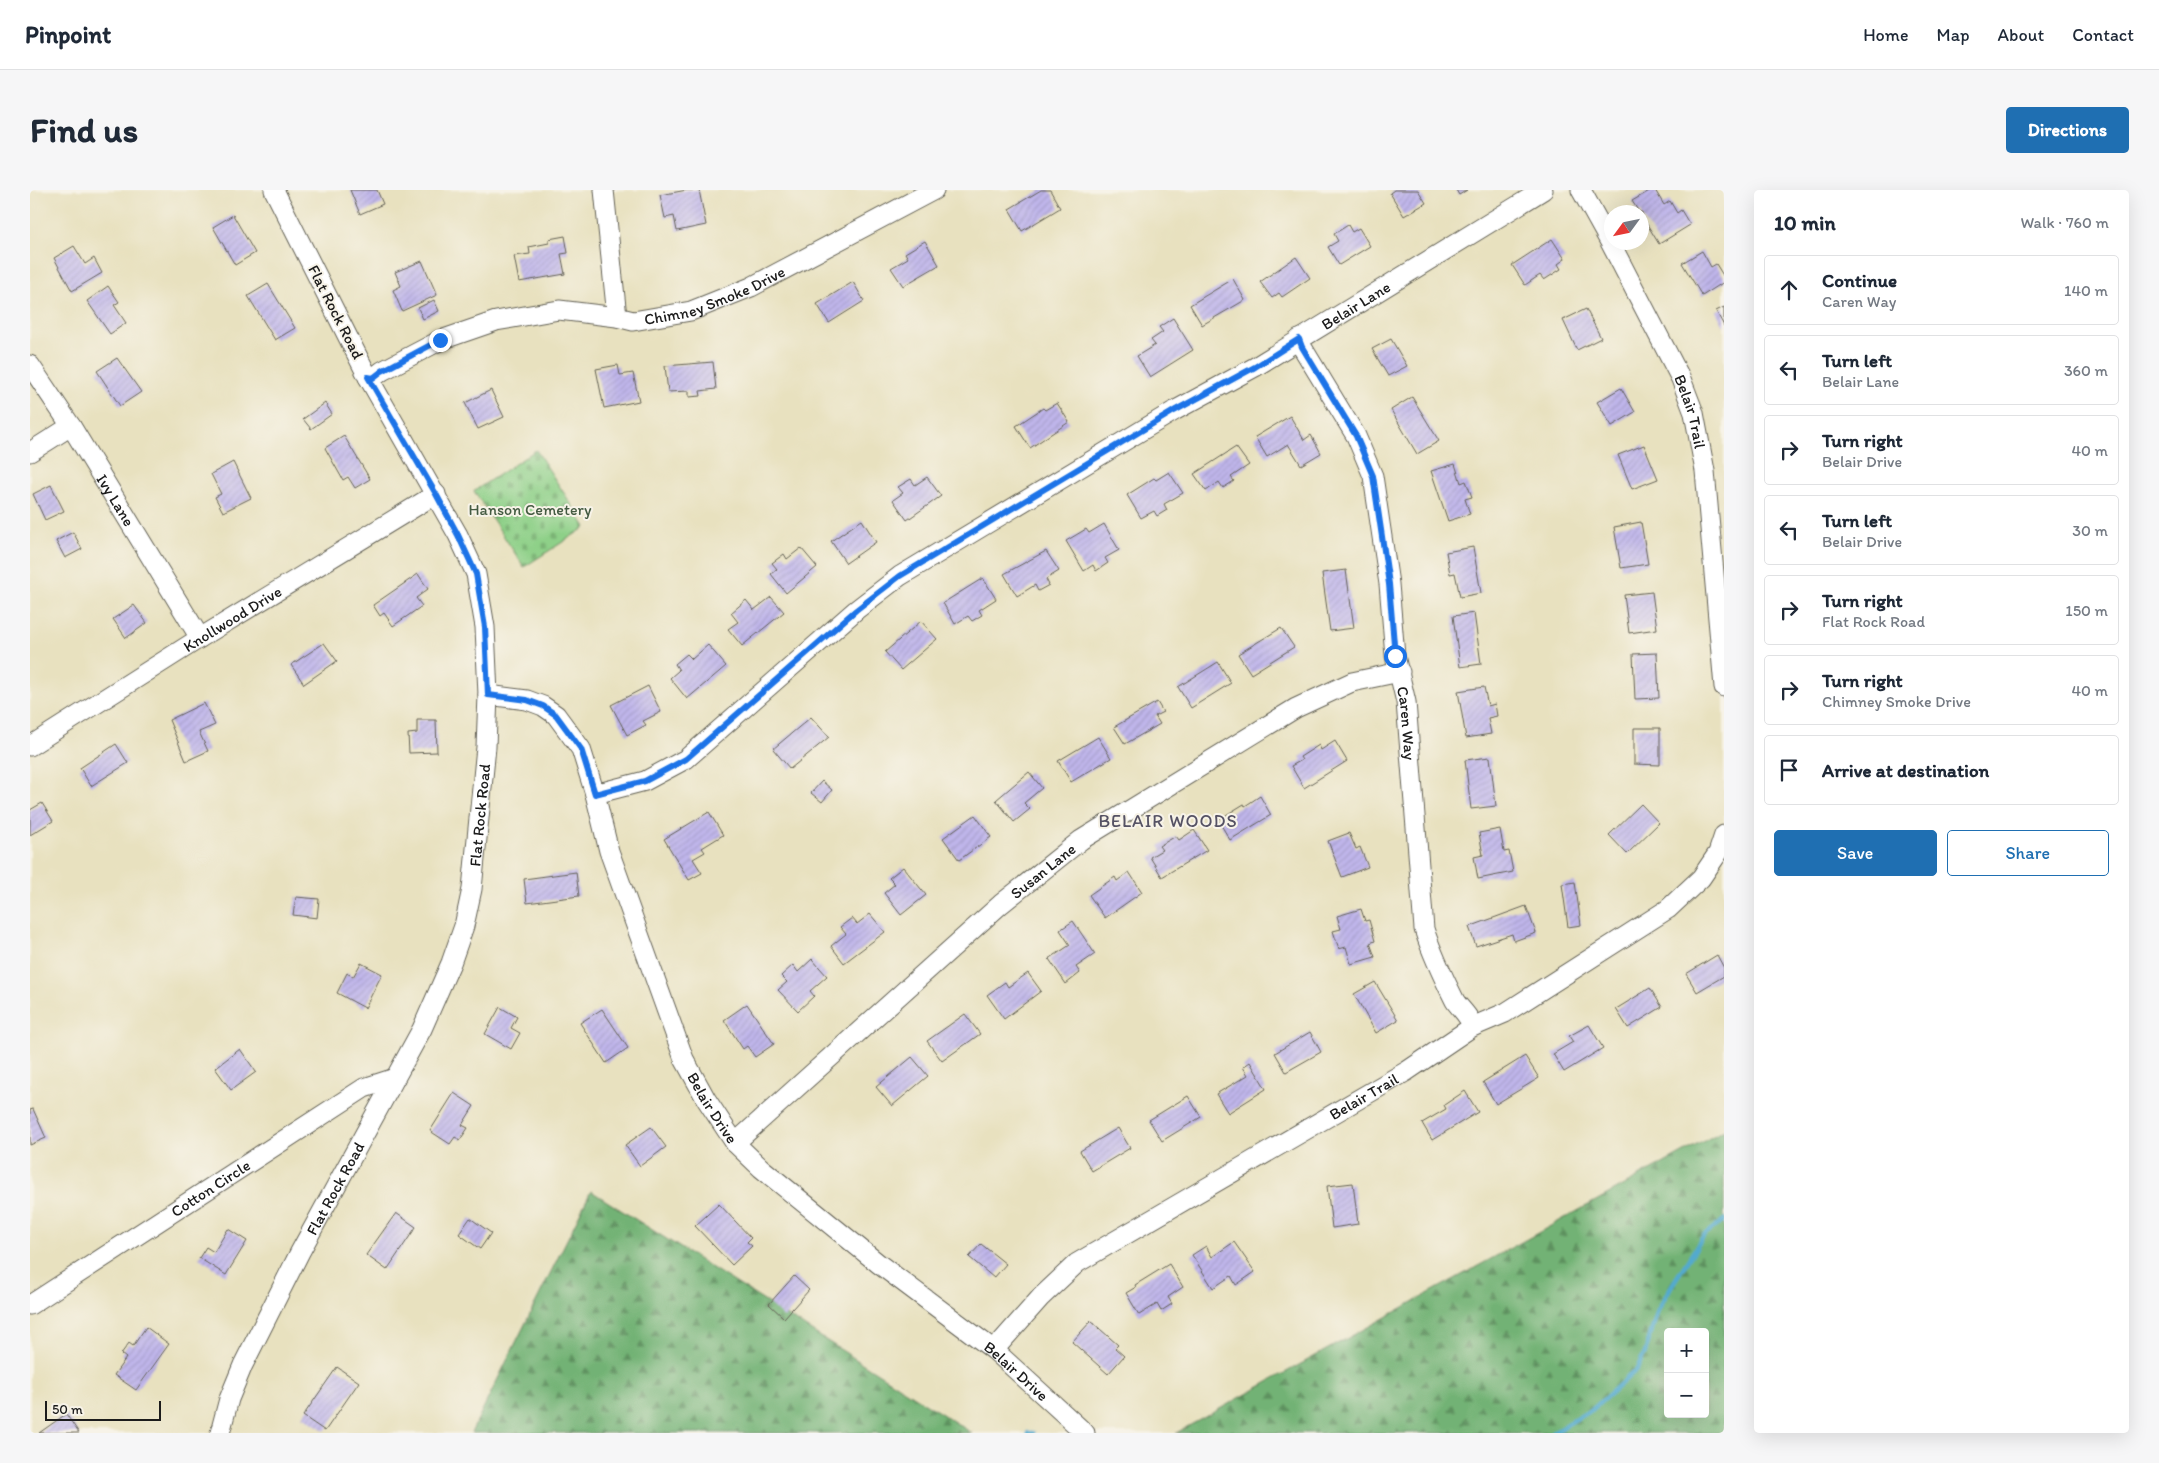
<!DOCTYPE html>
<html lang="en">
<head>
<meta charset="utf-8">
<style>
  :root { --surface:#fff; --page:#f6f6f7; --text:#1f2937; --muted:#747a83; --line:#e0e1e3; --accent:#1f6fb2 }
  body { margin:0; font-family:Itim,sans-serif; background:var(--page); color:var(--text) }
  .controls { position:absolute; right:15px; bottom:15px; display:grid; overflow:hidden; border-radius:5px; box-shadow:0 5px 20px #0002 }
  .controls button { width:45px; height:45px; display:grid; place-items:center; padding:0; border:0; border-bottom:1px solid var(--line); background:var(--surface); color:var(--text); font:25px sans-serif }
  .compass { position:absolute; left:1574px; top:15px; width:45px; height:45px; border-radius:50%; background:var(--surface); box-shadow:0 5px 20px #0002; rotate:237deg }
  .scale { position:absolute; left:15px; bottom:12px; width:116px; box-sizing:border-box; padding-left:5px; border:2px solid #1c1c1c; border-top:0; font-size:14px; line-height:18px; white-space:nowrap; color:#1c1c1c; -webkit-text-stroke:4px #f7f3e8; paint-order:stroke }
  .stop { position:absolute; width:15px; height:15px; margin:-11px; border:4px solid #1a73e8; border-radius:50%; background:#fff }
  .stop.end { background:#1a73e8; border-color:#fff; box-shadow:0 1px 5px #0008 }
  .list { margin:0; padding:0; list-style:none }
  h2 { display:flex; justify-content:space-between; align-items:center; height:65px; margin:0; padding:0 20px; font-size:21px }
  h2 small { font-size:16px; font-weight:400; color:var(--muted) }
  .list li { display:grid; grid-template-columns:32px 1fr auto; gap:15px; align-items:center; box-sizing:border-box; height:70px; margin:0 10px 10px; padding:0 10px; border:1px solid var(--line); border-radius:5px }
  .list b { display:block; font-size:19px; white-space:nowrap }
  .list p { margin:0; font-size:16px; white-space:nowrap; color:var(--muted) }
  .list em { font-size:16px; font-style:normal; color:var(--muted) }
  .actions { display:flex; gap:10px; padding:15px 20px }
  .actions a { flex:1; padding:11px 0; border:1px solid var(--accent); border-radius:5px; text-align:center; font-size:18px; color:var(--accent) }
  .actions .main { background:var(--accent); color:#fff }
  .icon { flex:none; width:28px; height:28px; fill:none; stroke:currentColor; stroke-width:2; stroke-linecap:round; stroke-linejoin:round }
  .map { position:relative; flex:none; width:1694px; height:1243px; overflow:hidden; border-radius:5px }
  header { display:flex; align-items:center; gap:30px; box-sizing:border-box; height:70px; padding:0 25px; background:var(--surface); border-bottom:1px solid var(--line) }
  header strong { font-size:24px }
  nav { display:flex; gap:28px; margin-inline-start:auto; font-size:18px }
  .intro { display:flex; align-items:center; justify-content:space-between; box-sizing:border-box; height:120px; padding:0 30px }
  h1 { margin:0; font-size:35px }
  .button { padding:12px 22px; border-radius:5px; background:var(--accent); color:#fff; font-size:18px; font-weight:700 }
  main { display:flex; gap:30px; padding:0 30px }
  aside { flex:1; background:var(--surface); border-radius:5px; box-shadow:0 5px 20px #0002 }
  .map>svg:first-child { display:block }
  .forest { fill:url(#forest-firs); stroke:#476748; fill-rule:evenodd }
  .cemetery { fill:url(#cemetery-stones); stroke:#557652 }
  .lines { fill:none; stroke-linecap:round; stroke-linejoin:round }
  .stream { stroke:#52aacf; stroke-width:4.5 }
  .building { fill:url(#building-hatch) }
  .minor-casing { stroke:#636155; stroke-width:21 }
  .minor { stroke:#fff; stroke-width:19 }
  .route { stroke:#1a73e8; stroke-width:6 }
  .labels { text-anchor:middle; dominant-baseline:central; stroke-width:4; stroke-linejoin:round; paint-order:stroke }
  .street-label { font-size:16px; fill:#1c1c1c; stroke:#f7f3e8 }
  .park-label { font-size:16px; fill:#445b42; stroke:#f7f3e8 }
  .neighbourhood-label { font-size:18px; letter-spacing:1px; fill:#555264; stroke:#f7f3e8 }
</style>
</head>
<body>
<header>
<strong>Pinpoint</strong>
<nav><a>Home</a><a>Map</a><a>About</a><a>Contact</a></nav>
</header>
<div class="intro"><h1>Find us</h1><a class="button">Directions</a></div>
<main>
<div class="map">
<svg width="1694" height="1243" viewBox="0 0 1694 1243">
  <defs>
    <pattern id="forest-firs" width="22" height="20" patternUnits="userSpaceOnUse" patternTransform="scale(1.25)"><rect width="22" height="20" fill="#72b274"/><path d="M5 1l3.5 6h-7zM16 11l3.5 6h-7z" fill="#5d905e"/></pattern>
    <pattern id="cemetery-stones" width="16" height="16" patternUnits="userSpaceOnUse" patternTransform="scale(1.25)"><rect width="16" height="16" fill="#8ed088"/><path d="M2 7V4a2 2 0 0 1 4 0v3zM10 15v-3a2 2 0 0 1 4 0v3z" fill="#7ab275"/></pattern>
    <pattern id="building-hatch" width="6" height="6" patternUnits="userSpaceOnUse" patternTransform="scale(1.25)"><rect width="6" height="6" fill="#c0b6eb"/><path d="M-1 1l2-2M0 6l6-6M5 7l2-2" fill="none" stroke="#a49cc9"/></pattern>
  </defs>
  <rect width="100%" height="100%" fill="#f7f3e8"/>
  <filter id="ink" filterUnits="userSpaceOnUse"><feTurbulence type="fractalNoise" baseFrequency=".02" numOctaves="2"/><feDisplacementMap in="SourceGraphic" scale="10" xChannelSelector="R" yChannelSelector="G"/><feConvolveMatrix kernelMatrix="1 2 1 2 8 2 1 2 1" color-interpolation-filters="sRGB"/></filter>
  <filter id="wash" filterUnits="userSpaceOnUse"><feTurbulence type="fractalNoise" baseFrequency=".0096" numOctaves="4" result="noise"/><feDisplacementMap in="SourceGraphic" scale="20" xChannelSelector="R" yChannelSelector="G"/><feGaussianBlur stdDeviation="1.12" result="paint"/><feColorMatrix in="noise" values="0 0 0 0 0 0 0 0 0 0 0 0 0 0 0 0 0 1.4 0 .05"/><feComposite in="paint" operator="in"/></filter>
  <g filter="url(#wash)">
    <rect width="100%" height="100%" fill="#e8e1bf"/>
    <g class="forest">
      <path d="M1694,940V1243H1146ZM1638,1142H1675V1224H1638Z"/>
      <polygon points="561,1001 942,1243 441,1243"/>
    </g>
    <polygon class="cemetery" points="506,260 556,337 494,377 444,301"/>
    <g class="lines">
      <g class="stream">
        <polyline points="998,1243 1003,1243"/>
        <polyline points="1523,1243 1564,1218 1606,1180 1615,1163 1628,1120 1642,1095 1674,1045 1694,1030"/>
      </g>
    </g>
    <g id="blocks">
      <g class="building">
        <polygon points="320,0 347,0 353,14 330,24"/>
        <polygon points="657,0 669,0 676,35 647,41 644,26 635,28 630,5"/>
        <polygon points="1011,0 1020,0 1030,18 992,41 979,19"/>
        <polygon points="1364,0 1388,0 1396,13 1374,26 1360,3"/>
        <polygon points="1426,0 1437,0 1429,5"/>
        <polygon points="1621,0 1625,0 1634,15 1640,11 1647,23 1651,20 1660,35 1629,54 1612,26 1612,22 1609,22 1602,11"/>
        <polygon points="203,25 225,63 205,75 183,37"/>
        <polygon points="1318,35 1322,42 1329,38 1340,56 1309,75 1298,57 1308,51 1304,44"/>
        <polygon points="535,46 538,63 531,64 535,84 489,92 484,66 500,64 499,57 519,53 519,49"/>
        <polygon points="1522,49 1535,69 1528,74 1531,79 1514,90 1510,85 1495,95 1482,75"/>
        <polygon points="895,51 909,75 873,96 861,78 878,68 875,63"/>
        <polygon points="44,56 55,74 64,68 72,83 42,101 24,68"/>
        <polygon points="1672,61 1681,77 1686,74 1694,87 1694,92 1672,106 1652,73"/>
        <polygon points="1266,67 1280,88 1252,107 1249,103 1242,108 1230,92"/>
        <polygon points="392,71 407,105 372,121 363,100 371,96 365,82"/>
        <polygon points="1203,89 1215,110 1172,135 1160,115"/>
        <polygon points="823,92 834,111 799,133 787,114"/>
        <polygon points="238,94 265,138 245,150 218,106"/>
        <polygon points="78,96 89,112 84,115 96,133 80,144 57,111"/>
        <polygon points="404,110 409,121 393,129 388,118"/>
        <polygon points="1694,117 1694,136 1686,121"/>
        <polygon points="1556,119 1571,148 1547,160 1533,130"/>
        <polygon points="1143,128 1163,160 1120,187 1107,166 1125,155 1121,150 1133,142 1129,137"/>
        <polygon points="1361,149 1377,176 1358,186 1342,159"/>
        <polygon points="87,168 111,202 90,216 67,181"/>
        <polygon points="683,172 686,199 670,201 671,206 659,207 659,201 638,202 635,176"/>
        <polygon points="588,175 590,185 603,183 609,211 574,218 566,179"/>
        <polygon points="1591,198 1605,222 1582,236 1567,212"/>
        <polygon points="461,200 474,227 448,239 435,213"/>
        <polygon points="1382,207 1409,251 1387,264 1361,220"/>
        <polygon points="295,213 302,224 281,239 273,229"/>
        <polygon points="1027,213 1039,232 1000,258 986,236 1013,218 1015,220"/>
        <polygon points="1260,226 1274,250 1281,245 1291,263 1271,275 1258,254 1237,267 1225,247"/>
        <polygon points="314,246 340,289 325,298 318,287 313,290 295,258"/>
        <polygon points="1614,255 1628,289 1602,299 1588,265"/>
        <polygon points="1206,257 1219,275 1201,287 1204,291 1193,298 1189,292 1176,301 1164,284"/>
        <polygon points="203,272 221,308 193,322 185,307 191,304 181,284"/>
        <polygon points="1425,274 1431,293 1436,291 1442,307 1435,309 1440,324 1418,331 1401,281"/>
        <polygon points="1139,282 1153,303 1134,314 1137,320 1127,326 1124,321 1111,328 1097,305 1124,288 1126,290"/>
        <polygon points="897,287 911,306 877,330 863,310 873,303 868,297 881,289 885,295"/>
        <polygon points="21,295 34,321 15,330 3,304"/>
        <polygon points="832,330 846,352 816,373 801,351"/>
        <polygon points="1611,332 1618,374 1591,378 1584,337"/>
        <polygon points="1074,334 1089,360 1075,368 1078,373 1066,381 1063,375 1054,381 1036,351 1056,339 1059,343"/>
        <polygon points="43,342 52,359 35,368 26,351"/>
        <polygon points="1443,357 1451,403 1430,407 1425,383 1420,384 1416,362"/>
        <polygon points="771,358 787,377 756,403 741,384 747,379 742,373 754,364 757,369"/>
        <polygon points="1016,361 1029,381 1016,389 1019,395 1008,401 1005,395 987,406 974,384"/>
        <polygon points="1316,380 1324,438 1300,441 1292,383"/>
        <polygon points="388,384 398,399 386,408 392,416 363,436 354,423 350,426 343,415"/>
        <polygon points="953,388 966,409 949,420 952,425 942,431 938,426 925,434 913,413"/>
        <polygon points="1622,402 1627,439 1599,443 1594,405"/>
        <polygon points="741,407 754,422 712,456 698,439 708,432 701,423 716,410 724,420"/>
        <polygon points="104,415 117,433 96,448 83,429"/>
        <polygon points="1444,423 1451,474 1430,477 1423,426"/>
        <polygon points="891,431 907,449 871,480 855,462"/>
        <polygon points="1251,438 1264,457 1221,484 1208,464"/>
        <polygon points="294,453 307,471 274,494 261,475"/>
        <polygon points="678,455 696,476 657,509 640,488 649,480 645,474 657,464 662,469"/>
        <polygon points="1627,463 1629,508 1605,509 1603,464"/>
        <polygon points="1188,472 1201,493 1161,518 1148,497"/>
        <polygon points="618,496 631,522 613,531 616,535 597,545 581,515"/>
        <polygon points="1454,497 1458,516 1465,514 1467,526 1458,528 1461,544 1436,548 1428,501"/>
        <polygon points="1127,512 1133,522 1125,526 1130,534 1095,554 1084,537"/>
        <polygon points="174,513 185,535 169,542 178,561 156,571 139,530"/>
        <polygon points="781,527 799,547 760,579 743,559"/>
        <polygon points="387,530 406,530 407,562 379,563 378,544 387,543"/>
        <polygon points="1604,538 1630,538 1630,575 1604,574"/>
        <polygon points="1068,547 1081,568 1041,592 1028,571"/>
        <polygon points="1305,551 1317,571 1274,598 1261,576 1272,570 1270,567 1289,555 1291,560"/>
        <polygon points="86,554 98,573 61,596 50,578"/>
        <polygon points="1460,567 1466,616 1441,619 1435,570"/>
        <polygon points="999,582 1012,598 994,613 1000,619 984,632 966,610"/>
        <polygon points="792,591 802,600 792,612 781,603"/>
        <polygon points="1230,606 1241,625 1200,650 1188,630 1214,614 1215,616"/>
        <polygon points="12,613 23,631 0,645 0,620"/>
        <polygon points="1611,614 1629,633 1597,664 1579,645"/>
        <polygon points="679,622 693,645 672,658 675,662 663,669 672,683 659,690 634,649"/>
        <polygon points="945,625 961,647 929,670 913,648"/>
        <polygon points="1470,639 1474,662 1479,661 1483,682 1448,689 1444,667 1453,665 1449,643"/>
        <polygon points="1164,640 1177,660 1132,687 1120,667 1132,660 1129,656 1146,646 1149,650"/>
        <polygon points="1319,643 1326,659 1330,657 1338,677 1312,687 1298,651"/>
        <polygon points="873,677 896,705 871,725 854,703 865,694 859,688"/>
        <polygon points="546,682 549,706 497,713 494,689"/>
        <polygon points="1099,682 1112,702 1075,728 1059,705 1085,687 1087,691"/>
        <polygon points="1545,692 1551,735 1538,737 1532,694"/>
        <polygon points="266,707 289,709 287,728 263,725"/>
        <polygon points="1496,716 1506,743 1484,751 1482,744 1446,756 1439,737"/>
        <polygon points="1331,719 1335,731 1339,730 1345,751 1340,753 1345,767 1321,774 1316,757 1309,759 1303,741 1311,739 1307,726"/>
        <polygon points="840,724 855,742 814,773 801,756 816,744 810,737 822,728 827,734"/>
        <polygon points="1043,731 1065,764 1046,777 1050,783 1036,794 1019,769 1040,755 1030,740"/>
        <polygon points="1687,765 1694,778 1694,786 1667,802 1656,784"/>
        <polygon points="782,769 797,786 780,801 784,806 768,821 748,800 757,792 751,786 763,775 768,782"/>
        <polygon points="331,773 352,784 335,818 307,803 317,783 323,787"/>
        <polygon points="998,783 1011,801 974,829 957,805 975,792 978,797"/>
        <polygon points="1345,792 1368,830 1346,843 1324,804"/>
        <polygon points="1620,798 1632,817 1598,838 1586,819"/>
        <polygon points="717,814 744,854 725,867 717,856 713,859 694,830"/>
        <polygon points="470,817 487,827 481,838 490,843 481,859 455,844"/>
        <polygon points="572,819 598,858 576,873 550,833"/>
        <polygon points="935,824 950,844 912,871 897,851"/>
        <polygon points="1559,835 1573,858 1534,882 1523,864 1543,852 1539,846"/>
        <polygon points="1280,842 1291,862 1256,882 1245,863"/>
        <polygon points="210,859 226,882 201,900 185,878"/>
        <polygon points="1495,866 1509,888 1466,914 1453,892"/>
        <polygon points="882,867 898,886 862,916 846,897"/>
        <polygon points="1220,872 1236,899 1198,923 1186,904 1218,885 1213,877"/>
        <polygon points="1435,901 1448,922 1402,950 1392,933 1416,919 1414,915"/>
        <polygon points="424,903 444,916 432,935 438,938 430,950 425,947 420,954 400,941"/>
        <polygon points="1158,906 1171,927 1132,951 1119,930"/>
        <polygon points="3,919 16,948 0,955 0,920"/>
        <polygon points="621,937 636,957 610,976 595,955"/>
        <polygon points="1088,938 1100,958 1062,981 1050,961"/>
        <polygon points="1323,993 1328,1034 1302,1038 1297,996"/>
        <polygon points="689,1014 721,1048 717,1052 722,1056 702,1075 665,1036"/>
        <polygon points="366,1023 386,1037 357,1080 336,1065"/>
        <polygon points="440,1028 461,1043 450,1059 429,1044"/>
        <polygon points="198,1039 217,1051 196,1085 169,1068 176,1057 184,1062"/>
        <polygon points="1204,1052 1225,1082 1206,1095 1201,1086 1183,1098 1162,1065 1176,1056 1182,1067"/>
        <polygon points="951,1054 976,1074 964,1088 939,1067"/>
        <polygon points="1139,1074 1153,1097 1138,1107 1142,1114 1131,1121 1127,1114 1109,1125 1096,1103 1106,1097 1105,1095"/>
        <polygon points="764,1086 779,1100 754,1128 739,1114"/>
        <polygon points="1061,1131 1088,1155 1085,1158 1094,1166 1078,1184 1042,1152"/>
        <polygon points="116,1137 139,1154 106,1200 84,1185 96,1168 91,1164 99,1153 103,1156"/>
        <polygon points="307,1177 329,1192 295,1241 273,1226"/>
        <polygon points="36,1224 49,1243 9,1243"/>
      </g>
    </g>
  </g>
  <g filter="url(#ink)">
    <use href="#blocks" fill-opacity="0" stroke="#636155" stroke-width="1"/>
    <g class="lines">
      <g class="minor-casing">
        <g id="minor">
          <polyline points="574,0 587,127"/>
          <path id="s1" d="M1551,0L1581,54L1651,189L1664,223L1675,281L1694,497"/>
          <path id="s2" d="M1269,149L1272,157L1326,246L1343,286L1359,394L1365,466L1376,512L1394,739C1402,764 1413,787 1425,811C1431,820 1440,826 1442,837"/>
          <path id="s3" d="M0,175L41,236L170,448"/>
          <path id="s4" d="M338,187L343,188L352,181L411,150L466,131L529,120L587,127L603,131L661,121L721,97L904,0"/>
          <polyline points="0,262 41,236"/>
          <path id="s5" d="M458,505L497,510L513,516L526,525L551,559L565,604L579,661L654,869L676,909L705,953L731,978L849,1074L964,1160L1055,1243"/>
          <path id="s6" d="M0,556L170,448L406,304"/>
          <path id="s7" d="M565,604L615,591L656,569L826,420L870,386L1144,221L1225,177L1513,0"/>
          <path id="s8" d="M705,953L971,714L1051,650L1266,518L1322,492L1370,482"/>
          <path id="s9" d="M0,1115L334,898L365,888"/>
          <path id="s10" d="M964,1160L1011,1107L1047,1073L1377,881L1442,837L1475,823L1638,719L1671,688L1688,663L1694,645"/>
          <path id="s11" d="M190,1243L199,1209L213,1175L270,1062L392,839L421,773L434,736L442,699L456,557L458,505L455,437L446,384L428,345L338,187L244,0"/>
        </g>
      </g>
      <use href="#minor" class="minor"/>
    </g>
  </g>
  <g class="lines" filter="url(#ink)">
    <polyline class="route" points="410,150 352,181 343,188 338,187 406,304 428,345 446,384 455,437 458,505 497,510 513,516 526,525 551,559 565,604 615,591 656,569 826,420 870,386 1144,221 1225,177 1269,149 1272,157 1326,246 1343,286 1359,394 1365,466"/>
  </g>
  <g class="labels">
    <g class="street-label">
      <text stroke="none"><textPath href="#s4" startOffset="366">Chimney Smoke Drive</textPath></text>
      <text stroke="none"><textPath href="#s7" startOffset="910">Belair Lane</textPath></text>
      <text transform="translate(306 122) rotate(63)">Flat Rock Road</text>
      <text stroke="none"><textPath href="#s1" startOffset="248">Belair Trail</textPath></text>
      <text stroke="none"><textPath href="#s3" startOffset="160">Ivy Lane</textPath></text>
      <text stroke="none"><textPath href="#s6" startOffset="239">Knollwood Drive</textPath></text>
      <text stroke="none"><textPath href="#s2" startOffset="406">Caren Way</textPath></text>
      <text stroke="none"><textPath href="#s11" startOffset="676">Flat Rock Road</textPath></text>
      <text stroke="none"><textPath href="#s8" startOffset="411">Susan Lane</textPath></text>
      <text stroke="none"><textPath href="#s10" startOffset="452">Belair Trail</textPath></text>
      <text stroke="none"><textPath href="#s5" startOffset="498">Belair Drive</textPath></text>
      <text stroke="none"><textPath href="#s9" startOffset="215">Cotton Circle</textPath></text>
      <text stroke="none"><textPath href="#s11" startOffset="271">Flat Rock Road</textPath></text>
      <text stroke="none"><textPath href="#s5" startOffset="902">Belair Drive</textPath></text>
    </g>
    <g class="park-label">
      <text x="500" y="319">Hanson Cemetery</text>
    </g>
    <g class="neighbourhood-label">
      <text x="1138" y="631">BELAIR WOODS</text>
    </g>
  </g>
</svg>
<div class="controls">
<button>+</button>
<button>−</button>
</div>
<svg class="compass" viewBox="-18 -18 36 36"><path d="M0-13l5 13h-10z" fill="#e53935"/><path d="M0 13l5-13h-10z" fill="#747a83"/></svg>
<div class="scale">50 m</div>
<div class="stop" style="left:1365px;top:466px"></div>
<div class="stop end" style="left:410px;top:150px"></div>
</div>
<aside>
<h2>10 min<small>Walk · 760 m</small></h2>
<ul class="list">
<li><svg class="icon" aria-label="ahead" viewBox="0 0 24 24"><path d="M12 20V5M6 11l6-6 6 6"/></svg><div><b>Continue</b><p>Caren Way</p></div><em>140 m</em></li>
<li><svg class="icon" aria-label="left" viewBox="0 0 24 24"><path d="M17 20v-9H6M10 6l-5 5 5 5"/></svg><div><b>Turn left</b><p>Belair Lane</p></div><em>360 m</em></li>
<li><svg class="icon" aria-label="right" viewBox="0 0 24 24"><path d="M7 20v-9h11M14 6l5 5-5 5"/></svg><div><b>Turn right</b><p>Belair Drive</p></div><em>40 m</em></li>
<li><svg class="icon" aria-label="left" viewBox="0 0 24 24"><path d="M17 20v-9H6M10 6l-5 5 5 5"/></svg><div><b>Turn left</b><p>Belair Drive</p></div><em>30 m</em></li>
<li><svg class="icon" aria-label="right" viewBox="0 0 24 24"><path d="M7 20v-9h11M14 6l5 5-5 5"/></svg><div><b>Turn right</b><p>Flat Rock Road</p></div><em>150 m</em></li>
<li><svg class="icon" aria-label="right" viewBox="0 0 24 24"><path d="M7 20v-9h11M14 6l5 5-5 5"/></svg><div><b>Turn right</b><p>Chimney Smoke Drive</p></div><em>40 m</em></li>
<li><svg class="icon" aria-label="arrive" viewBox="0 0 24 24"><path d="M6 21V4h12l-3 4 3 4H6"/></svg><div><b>Arrive at destination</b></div></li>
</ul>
<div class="actions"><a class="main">Save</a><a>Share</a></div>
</aside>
</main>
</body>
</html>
